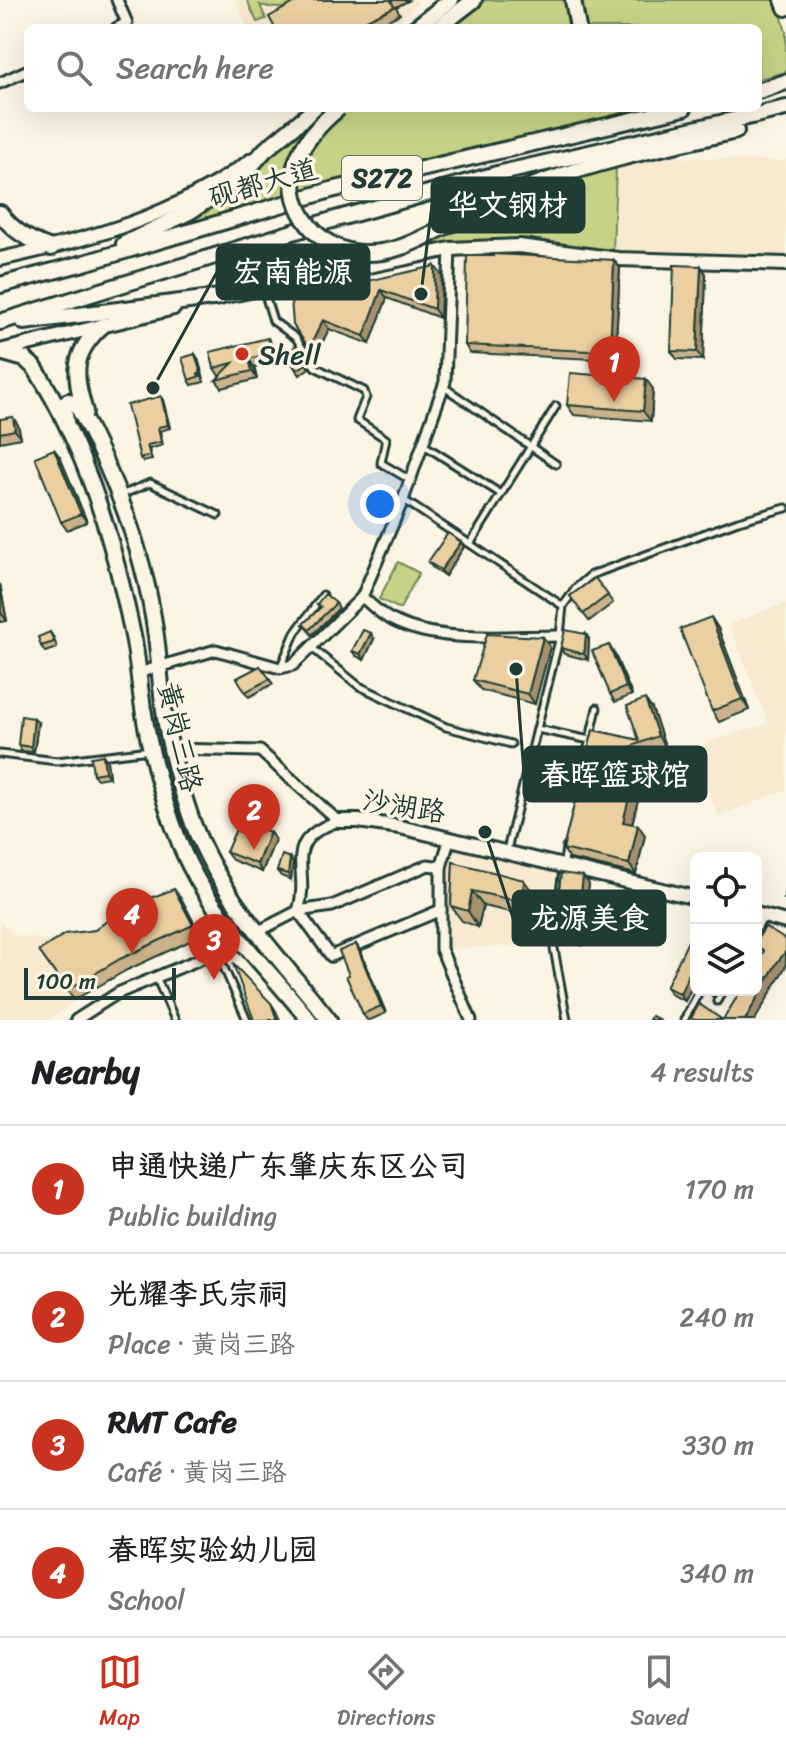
<!DOCTYPE html>
<html lang="en">
<head>
<meta charset="utf-8">
<style>
  :root { --surface:#fff; --page:#f2f2f2; --text:#202124; --muted:#757577; --line:#e0e0e0; --accent:#c8321e }
  body { margin:0; font-family:Sriracha,"LXGW WenKai TC",sans-serif; background:var(--page); color:var(--text) }
  .controls { position:absolute; right:24px; bottom:24px; display:grid; overflow:hidden; border-radius:12px; box-shadow:0 8px 32px #0002 }
  .controls button { width:72px; height:72px; display:grid; place-items:center; padding:0; border:0; border-bottom:2px solid var(--line); background:var(--surface); color:var(--text); font:40px sans-serif }
  .scale { position:absolute; left:24px; bottom:20px; width:152px; box-sizing:border-box; padding-left:8px; border:4px solid #1f3d34; border-top:0; font-size:22px; line-height:28px; white-space:nowrap; color:#1f3d34; -webkit-text-stroke:6px #fcf5e5; paint-order:stroke }
  .you { position:absolute; left:380px; top:504px; width:28px; height:28px; margin:-20px; border:6px solid #fff; border-radius:50%; background:#1a73e8; box-shadow:0 0 0 12px #1a73e833 }
  .badge { display:grid; place-items:center; width:52px; height:52px; border-radius:50%; background:var(--accent); color:#fff; font-size:26px; font-weight:700 }
  .pin { position:absolute; translate:-50% -66px; filter:drop-shadow(0 2px 4px #0008) }
  .pin::after { content:''; position:absolute; top:42px; width:28px; height:24px; background:inherit; clip-path:polygon(0 0,100% 0,50% 100%) }
  .list { margin:0; padding:0; list-style:none }
  h2 { display:flex; justify-content:space-between; align-items:center; height:104px; margin:0; padding:0 32px; font-size:34px }
  h2 small { font-size:26px; font-weight:400; color:var(--muted) }
  .list li { display:grid; grid-template-columns:52px 1fr auto; gap:24px; align-items:center; box-sizing:border-box; height:128px; padding:0 32px; border-top:2px solid var(--line) }
  .list b { display:block; font-size:30px; white-space:nowrap }
  .list p { margin:0; font-size:26px; white-space:nowrap; color:var(--muted) }
  .list em { font-size:26px; font-style:normal; color:var(--muted) }
  .icon { flex:none; width:44px; height:44px; fill:none; stroke:currentColor; stroke-width:2; stroke-linecap:round; stroke-linejoin:round }
  .map { position:relative; flex:none; width:786px; height:1020px; overflow:hidden }
  .search { position:absolute; background:var(--surface); box-shadow:0 8px 32px #0002; left:24px; right:24px; top:24px; height:88px; display:flex; align-items:center; gap:20px; box-sizing:border-box; padding:0 28px; border-radius:12px; color:var(--muted); font-size:30px }
  .sheet { height:616px; background:var(--surface) }
  nav { display:flex; justify-content:space-around; align-items:center; box-sizing:border-box; height:112px; border-top:2px solid var(--line); background:var(--surface); font-size:22px; color:var(--muted) }
  nav a { display:grid; justify-items:center; gap:4px }
  nav .on { color:var(--accent) }
  .map>svg:first-child { display:block }
  .built { fill:#f7ead0 }
  .green { fill:#c6d386; stroke:#72885d; stroke-width:2 }
  .lines { fill:none; stroke-linecap:round; stroke-linejoin:round }
  .service-casing { stroke:#1f3d34; stroke-width:11 }
  .minor-casing { stroke:#1f3d34; stroke-width:15 }
  .tertiary-casing { stroke:#1f3d34; stroke-width:18 }
  .secondary-casing { stroke:#1f3d34; stroke-width:20 }
  .primary-casing { stroke:#1f3d34; stroke-width:20 }
  .service { stroke:#fcf5e5; stroke-width:5 }
  .minor { stroke:#fcf5e5; stroke-width:9 }
  .tertiary { stroke:#fcf5e5; stroke-width:12 }
  .secondary { stroke:#fcf5e5; stroke-width:14 }
  .primary { stroke:#fcf5e5; stroke-width:14 }
  .primary-bridge-casing { stroke:#1f3d34; stroke-width:20; stroke-linecap:butt }
  .primary-bridge { stroke:#fcf5e5; stroke-width:14 }
  .wall { fill:#cbb28a; stroke:#1f3d34; stroke-width:2 }
  .shaded-wall { fill:#a59170; stroke:#1f3d34; stroke-width:2 }
  .building { fill:#eccfa0; stroke:#1f3d34; stroke-width:2 }
  .poi-dot { fill:#c8321e; stroke:#fcf5e5; stroke-width:3 }
  .labels { text-anchor:middle; dominant-baseline:central; stroke-width:7; stroke-linejoin:round; paint-order:stroke }
  .shield { fill:#fcf5e5; stroke:#617469; stroke-width:2 }
  .shield-label { font-size:26px; font-weight:bold; fill:#1f3d34 }
  .street-label { font-size:28px; fill:#1f3d34; stroke:#fcf5e5 }
  .poi-label { font-size:28px; fill:#1f3d34; stroke:#fcf5e5; text-anchor:start }
  .leader { fill:none; stroke:#1f3d34; stroke-width:3 }
  .callout-dot { fill:#1f3d34; stroke:#fcf5e5; stroke-width:3 }
  .callout { fill:#1f3d34; stroke:#1f3d34; stroke-width:3 }
  .callout-label { font-size:30px; text-anchor:middle; font-weight:bold; fill:#fff }
</style>
</head>
<body>
<div class="map">
<svg width="786" height="1020" viewBox="0 0 786 1020">
  <rect width="100%" height="100%" fill="#fcf5e5"/>
  <filter id="ink" filterUnits="userSpaceOnUse"><feTurbulence type="fractalNoise" baseFrequency=".0125" numOctaves="2"/><feDisplacementMap in="SourceGraphic" scale="16" xChannelSelector="R" yChannelSelector="G"/><feConvolveMatrix kernelMatrix="1 2 1 2 8 2 1 2 1" color-interpolation-filters="sRGB"/></filter>
  <g filter="url(#ink)">
    <g class="built">
      <polygon points="235,0 419,0 409,12 390,28 248,28"/>
      <polygon points="669,157 781,161 786,159 786,259 613,253 616,167"/>
      <polygon points="786,603 786,790 718,816 691,748 768,723 729,624"/>
      <polygon points="454,846 555,871 548,944 446,949 446,866"/>
      <polygon points="0,921 13,935 73,944 46,961 75,1000 51,1020 0,1020"/>
    </g>
    <g class="green">
      <path d="M247,0H311C293,7 279,11 260,5L266,19L257,22Z"/>
      <polygon points="482,0 777,0 786,32 786,72 758,79 758,28 448,28"/>
      <polygon points="350,108 658,108 167,229 260,165 313,118"/>
      <polygon points="616,167 613,253 526,238 463,243 399,254 473,217 557,183"/>
      <polygon points="398,562 419,573 400,609 379,599"/>
    </g>
    <g class="lines">
      <g class="service-casing">
        <g id="service">
          <polyline points="263,288 273,321 296,338 315,367 364,391 366,397 357,420 386,439 381,463 410,480"/>
          <polyline points="444,387 556,464"/>
          <polyline points="424,445 501,494"/>
          <polyline points="121,495 150,483 218,515"/>
          <polyline points="404,500 563,606"/>
          <polyline points="470,544 556,406"/>
          <polyline points="312,648 359,686 446,727 511,744"/>
          <polyline points="281,666 295,633 323,595"/>
          <polyline points="537,729 590,740"/>
          <polyline points="587,752 597,708"/>
          <polyline points="0,754 57,761 150,750"/>
          <polyline points="566,847 553,943 567,1020"/>
          <polyline points="507,850 560,636 563,606 576,588 591,575 738,521 786,508"/>
          <polyline points="756,931 763,918"/>
          <polyline points="217,952 247,1020"/>
          <polyline points="156,977 175,1020"/>
          <polyline points="717,1001 723,990"/>
          <polyline points="684,1020 700,990"/>
        </g>
      </g>
      <g class="minor-casing">
        <g id="minor">
          <polyline points="117,28 127,23 117,0"/>
          <polyline points="0,83 28,70"/>
          <path d="M362,597C372,605 381,615 392,620C438,644 509,636 560,636"/>
          <polyline points="138,673 216,650 280,668 293,665 362,597 403,500 445,382 450,249"/>
          <path d="M171,749L260,751L338,821C278,842 312,869 298,911L257,932"/>
          <polyline points="450,838 441,867 441,949 471,1020"/>
          <polyline points="441,867 428,865 332,906 298,911 331,956 441,910"/>
          <polyline points="76,1020 118,993 241,942"/>
        </g>
      </g>
      <g class="tertiary-casing">
        <g id="tertiary">
          <path d="M0,259C95,238 173,217 253,159"/>
          <polyline points="212,299 450,249 519,246 618,259 786,264"/>
          <polyline points="0,351 174,308"/>
          <polyline points="338,821 358,821 400,827 696,898"/>
          <polyline points="756,914 786,922"/>
        </g>
      </g>
      <g class="secondary-casing">
        <g id="secondary">
          <path d="M0,213C14,232 29,240 51,248"/>
          <path d="M0,352L25,359L35,368C87,449 114,543 133,636C138,660 139,684 143,708C150,754 165,806 182,849C210,916 265,964 309,1020"/>
          <path d="M85,412C74,374 71,354 102,326"/>
          <path d="M66,420L63,406L68,401L75,402C115,474 145,555 156,636C159,658 160,681 163,703C167,740 178,779 190,815C217,895 278,955 329,1020"/>
        </g>
      </g>
      <g class="primary-casing">
        <g id="primary">
          <polyline points="573,0 578,28"/>
          <polyline points="783,0 786,8"/>
          <polyline points="415,28 451,0"/>
          <polyline points="438,28 474,0"/>
          <polyline points="758,91 786,82"/>
          <path d="M452,223C482,208 511,193 543,182C605,159 671,146 736,131"/>
          <polyline points="124,244 189,212 222,191 246,172 265,150 316,108"/>
          <polyline points="0,285 84,263 331,190 684,108"/>
          <polyline points="0,322 332,220 497,174 786,108"/>
          <polyline points="24,322 220,297"/>
        </g>
      </g>
      <use href="#service" class="service"/>
      <use href="#minor" class="minor"/>
      <use href="#tertiary" class="tertiary"/>
      <use href="#secondary" class="secondary"/>
      <use href="#primary" class="primary"/>
      <g class="primary-bridge-casing">
        <path id="primary-bridge" d="M339,108C322,122 305,139 297,160C282,201 312,245 354,252C390,258 421,239 452,223"/>
      </g>
      <use href="#primary-bridge" class="primary-bridge"/>
    </g>
    <g class="wall">
      <polygon points="299,0 410,0 396,7 400,14 372,28 275,28"/>
      <polygon points="614,260 620,268 615,360 470,353 465,345"/>
      <polygon points="701,266 706,274 703,360 677,359 671,351"/>
      <polygon points="442,275 440,318 387,298 370,344 329,329 315,357 291,298"/>
      <polygon points="273,346 277,361 254,367 257,379 222,388 216,380 221,375 219,376 214,368"/>
      <polygon points="295,347 309,368 300,375 285,354"/>
      <polygon points="195,354 198,359 204,382 192,385 189,380"/>
      <polygon points="653,389 651,421 574,415 567,405"/>
      <polygon points="163,400 170,428 160,431 163,445 149,449 152,460 143,462 140,458"/>
      <polygon points="0,419 18,425 21,438 0,442"/>
      <polygon points="60,457 87,522 67,530 61,522"/>
      <polygon points="461,542 464,547 445,576 432,567 428,562"/>
      <polygon points="595,578 613,603 589,621 570,596"/>
      <polygon points="0,584 7,621 0,622"/>
      <polygon points="336,603 339,608 312,635 303,624 320,608 317,604"/>
      <polygon points="718,628 749,710 719,722 712,711"/>
      <polygon points="50,632 54,638 57,648 45,652 41,646"/>
      <polygon points="586,634 589,639 588,660 564,654 561,648"/>
      <polygon points="543,637 550,647 535,704 481,690 473,680"/>
      <polygon points="374,639 364,660 356,656 352,651"/>
      <polygon points="614,653 632,695 615,702 610,694"/>
      <polygon points="260,666 273,684 249,697 245,692"/>
      <polygon points="652,709 665,746 634,758 642,784 632,824 645,835 636,874 570,859 563,849 593,730 639,740"/>
      <polygon points="38,723 34,752 21,751 18,745"/>
      <polygon points="103,755 107,761 109,777 97,779 93,774"/>
      <polygon points="275,840 262,872 232,860 226,852"/>
      <polygon points="290,858 293,863 291,880 281,876 277,871"/>
      <polygon points="453,862 535,896 532,917 483,906 478,927 462,921 451,906"/>
      <polygon points="589,884 582,945 560,942 554,935"/>
      <polygon points="174,889 182,900 201,936 127,970 74,1000 39,951 95,930"/>
      <polygon points="696,942 696,978 685,1001 672,995 666,987"/>
      <polygon points="356,944 361,952 386,1013 370,1020 367,1020 363,1014 349,975"/>
    </g>
    <g class="shaded-wall">
      <polygon points="614,260 620,268 615,360 610,352"/>
      <polygon points="435,266 442,275 440,318 434,309"/>
      <polygon points="701,266 706,274 703,360 697,352"/>
      <polygon points="381,290 387,298 370,344 364,336"/>
      <polygon points="323,320 329,329 315,357 309,348"/>
      <polygon points="268,338 273,346 277,361 271,353"/>
      <polygon points="195,354 198,359 204,379 201,374"/>
      <polygon points="249,359 254,367 257,379 252,371"/>
      <polygon points="646,379 653,389 651,421 643,411"/>
      <polygon points="161,396 163,400 170,428 168,425"/>
      <polygon points="13,417 18,425 21,438 15,430"/>
      <polygon points="54,449 60,457 87,522 81,514"/>
      <polygon points="461,542 464,547 445,576 441,570"/>
      <polygon points="0,584 7,621 1,613"/>
      <polygon points="711,617 718,628 749,710 742,699"/>
      <polygon points="371,633 374,639 364,660 360,654"/>
      <polygon points="586,634 589,639 588,660 584,654"/>
      <polygon points="543,637 550,647 535,704 528,694"/>
      <polygon points="609,645 614,653 632,695 626,687"/>
      <polygon points="645,699 652,709 665,746 658,736"/>
      <polygon points="34,718 38,723 34,752 31,747"/>
      <polygon points="627,748 634,758 642,784 630,832 623,822"/>
      <polygon points="103,755 107,761 109,777 105,772"/>
      <polygon points="638,825 645,835 636,874 629,864"/>
      <polygon points="270,832 275,840 262,872 257,864"/>
      <polygon points="290,858 293,863 291,880 288,874"/>
      <polygon points="583,876 589,884 582,945 576,937"/>
      <polygon points="524,880 535,896 532,917 522,902"/>
      <polygon points="174,889 182,900 201,936 193,925"/>
      <polygon points="472,891 483,906 478,927 468,911"/>
      <polygon points="356,944 361,952 386,1013 381,1006"/>
      <polygon points="786,951 786,966 755,1020 745,1020 776,964"/>
      <polygon points="696,958 696,978 685,1001 680,994"/>
      <polygon points="710,990 717,990 713,998 709,992"/>
      <polygon points="271,1003 276,1011 280,1020 277,1020"/>
    </g>
    <g class="building">
      <polygon points="299,0 391,0 394,7 350,28 275,28 269,17"/>
      <polygon points="493,254 614,260 610,352 465,345 467,256 493,256"/>
      <polygon points="674,265 701,266 697,352 671,351"/>
      <polygon points="435,266 434,309 381,290 364,336 323,320 309,348 293,325 291,298"/>
      <polygon points="268,338 271,353 249,359 252,371 216,380 233,363 214,368 210,352"/>
      <polygon points="295,347 306,364 297,370 285,354"/>
      <polygon points="195,354 201,374 198,374 200,376 189,380 182,358"/>
      <polygon points="570,373 646,379 643,411 567,405"/>
      <polygon points="161,396 168,425 158,427 161,442 147,445 150,456 140,458 127,405"/>
      <polygon points="13,417 15,430 0,433 0,419"/>
      <polygon points="54,449 81,514 61,522 35,457"/>
      <polygon points="448,533 461,542 441,570 428,562"/>
      <polygon points="595,578 608,595 583,614 570,596"/>
      <polygon points="325,594 336,603 309,630 303,624 321,607 317,604"/>
      <polygon points="711,617 742,699 712,711 680,629"/>
      <polygon points="363,630 371,633 360,654 352,651"/>
      <polygon points="565,630 586,634 584,654 561,648"/>
      <polygon points="50,632 54,642 41,646 38,637"/>
      <polygon points="487,634 543,637 528,694 473,680"/>
      <polygon points="609,645 626,687 610,694 592,651"/>
      <polygon points="260,666 270,679 245,692 237,678"/>
      <polygon points="645,699 658,736 627,748 635,774 623,822 638,825 629,864 563,849 593,730 639,740 627,706"/>
      <polygon points="21,716 34,718 31,747 18,745"/>
      <polygon points="103,755 105,772 93,774 91,757"/>
      <polygon points="240,820 270,832 257,864 226,852"/>
      <polygon points="282,855 290,858 288,874 277,871"/>
      <polygon points="453,862 524,880 522,902 472,891 468,911 451,906"/>
      <polygon points="561,873 583,876 576,937 554,935"/>
      <polygon points="786,878 786,899 784,899"/>
      <polygon points="174,889 193,925 120,959 67,990 39,951 65,934 95,930 124,908"/>
      <polygon points="765,927 786,940 786,951 776,964 745,1020 694,1020 691,1018 699,1004 723,1020 741,990 756,990 756,965 764,951 756,945 756,941"/>
      <polygon points="689,939 696,942 696,958 680,994 666,987"/>
      <polygon points="356,944 381,1006 363,1014 346,976 349,975 339,951"/>
      <polygon points="233,964 271,1003 277,1020 254,1020"/>
      <polygon points="651,1016 661,1020 649,1020"/>
    </g>
  </g>
  <circle class="poi-dot" cx="242" cy="354" r="8"/>
  <g class="labels">
    <rect class="shield" x="342" y="156" width="80" height="44" rx="6"/>
    <g class="shield-label">
      <text x="382" y="178">S272</text>
    </g>
    <g class="street-label">
      <text transform="translate(263 183) rotate(-16)">砚都大道</text>
      <text transform="translate(180 737) rotate(77)">黄岗三路</text>
      <text transform="translate(404 806) rotate(9)">沙湖路</text>
    </g>
    <g class="poi-label">
      <text x="258" y="354">Shell</text>
    </g>
  </g>
  <path class="leader" d="M421 294L432 205M153 388L217 272M516 669L524 774M485 832L513 918"/>
  <g class="callout-dot">
    <circle cx="421" cy="294" r="8"/>
    <circle cx="153" cy="388" r="8"/>
    <circle cx="516" cy="669" r="8"/>
    <circle cx="485" cy="832" r="8"/>
  </g>
  <g class="callout">
    <rect x="432" y="178" width="152" height="54" rx="8"/>
    <rect x="217" y="245" width="152" height="54" rx="8"/>
    <rect x="524" y="747" width="182" height="54" rx="8"/>
    <rect x="513" y="891" width="152" height="54" rx="8"/>
  </g>
  <g class="callout-label">
    <text x="508" y="215">华文钢材</text>
    <text x="293" y="282">宏南能源</text>
    <text x="615" y="785">春晖篮球馆</text>
    <text x="589" y="928">龙源美食</text>
  </g>
</svg>
<div class="controls">
<button><svg class="icon" aria-label="locate" viewBox="0 0 24 24"><circle cx="12" cy="12" r="6"/><path d="M12 2v4M12 18v4M2 12h4M18 12h4"/></svg></button>
<button><svg class="icon" aria-label="layers" viewBox="0 0 24 24"><path d="M12 4l9 5-9 5-9-5zM3 14l9 5 9-5"/></svg></button>
</div>
<div class="scale">100 m</div>
<div class="you"></div>
<div class="pin badge" style="left:614px;top:402px">1</div>
<div class="pin badge" style="left:254px;top:850px">2</div>
<div class="pin badge" style="left:214px;top:980px">3</div>
<div class="pin badge" style="left:132px;top:954px">4</div>
<div class="search"><svg class="icon" aria-label="search" viewBox="0 0 24 24"><circle cx="10" cy="10" r="6"/><path d="M15 15l6 6"/></svg>Search here</div>
</div>
<section class="sheet">
<h2>Nearby<small>4 results</small></h2>
<ul class="list">
<li><span class="badge">1</span><div><b>申通快递广东肇庆东区公司</b><p>Public building</p></div><em>170 m</em></li>
<li><span class="badge">2</span><div><b>光耀李氏宗祠</b><p>Place · 黄岗三路</p></div><em>240 m</em></li>
<li><span class="badge">3</span><div><b>RMT Cafe</b><p>Café · 黄岗三路</p></div><em>330 m</em></li>
<li><span class="badge">4</span><div><b>春晖实验幼儿园</b><p>School</p></div><em>340 m</em></li>
</ul>
</section>
<nav>
<a class="on"><svg class="icon" aria-label="map" viewBox="0 0 24 24"><path d="M3 6l6-2 6 2 6-2v14l-6 2-6-2-6 2zM9 4v14M15 6v14"/></svg>Map</a>
<a><svg class="icon" aria-label="directions" viewBox="0 0 24 24"><path d="M12 3l9 9-9 9-9-9zM9 14v-3h6M13 9l2 2-2 2"/></svg>Directions</a>
<a><svg class="icon" aria-label="saved" viewBox="0 0 24 24"><path d="M7 4h10v16l-5-4-5 4z"/></svg>Saved</a>
</nav>
</body>
</html>
